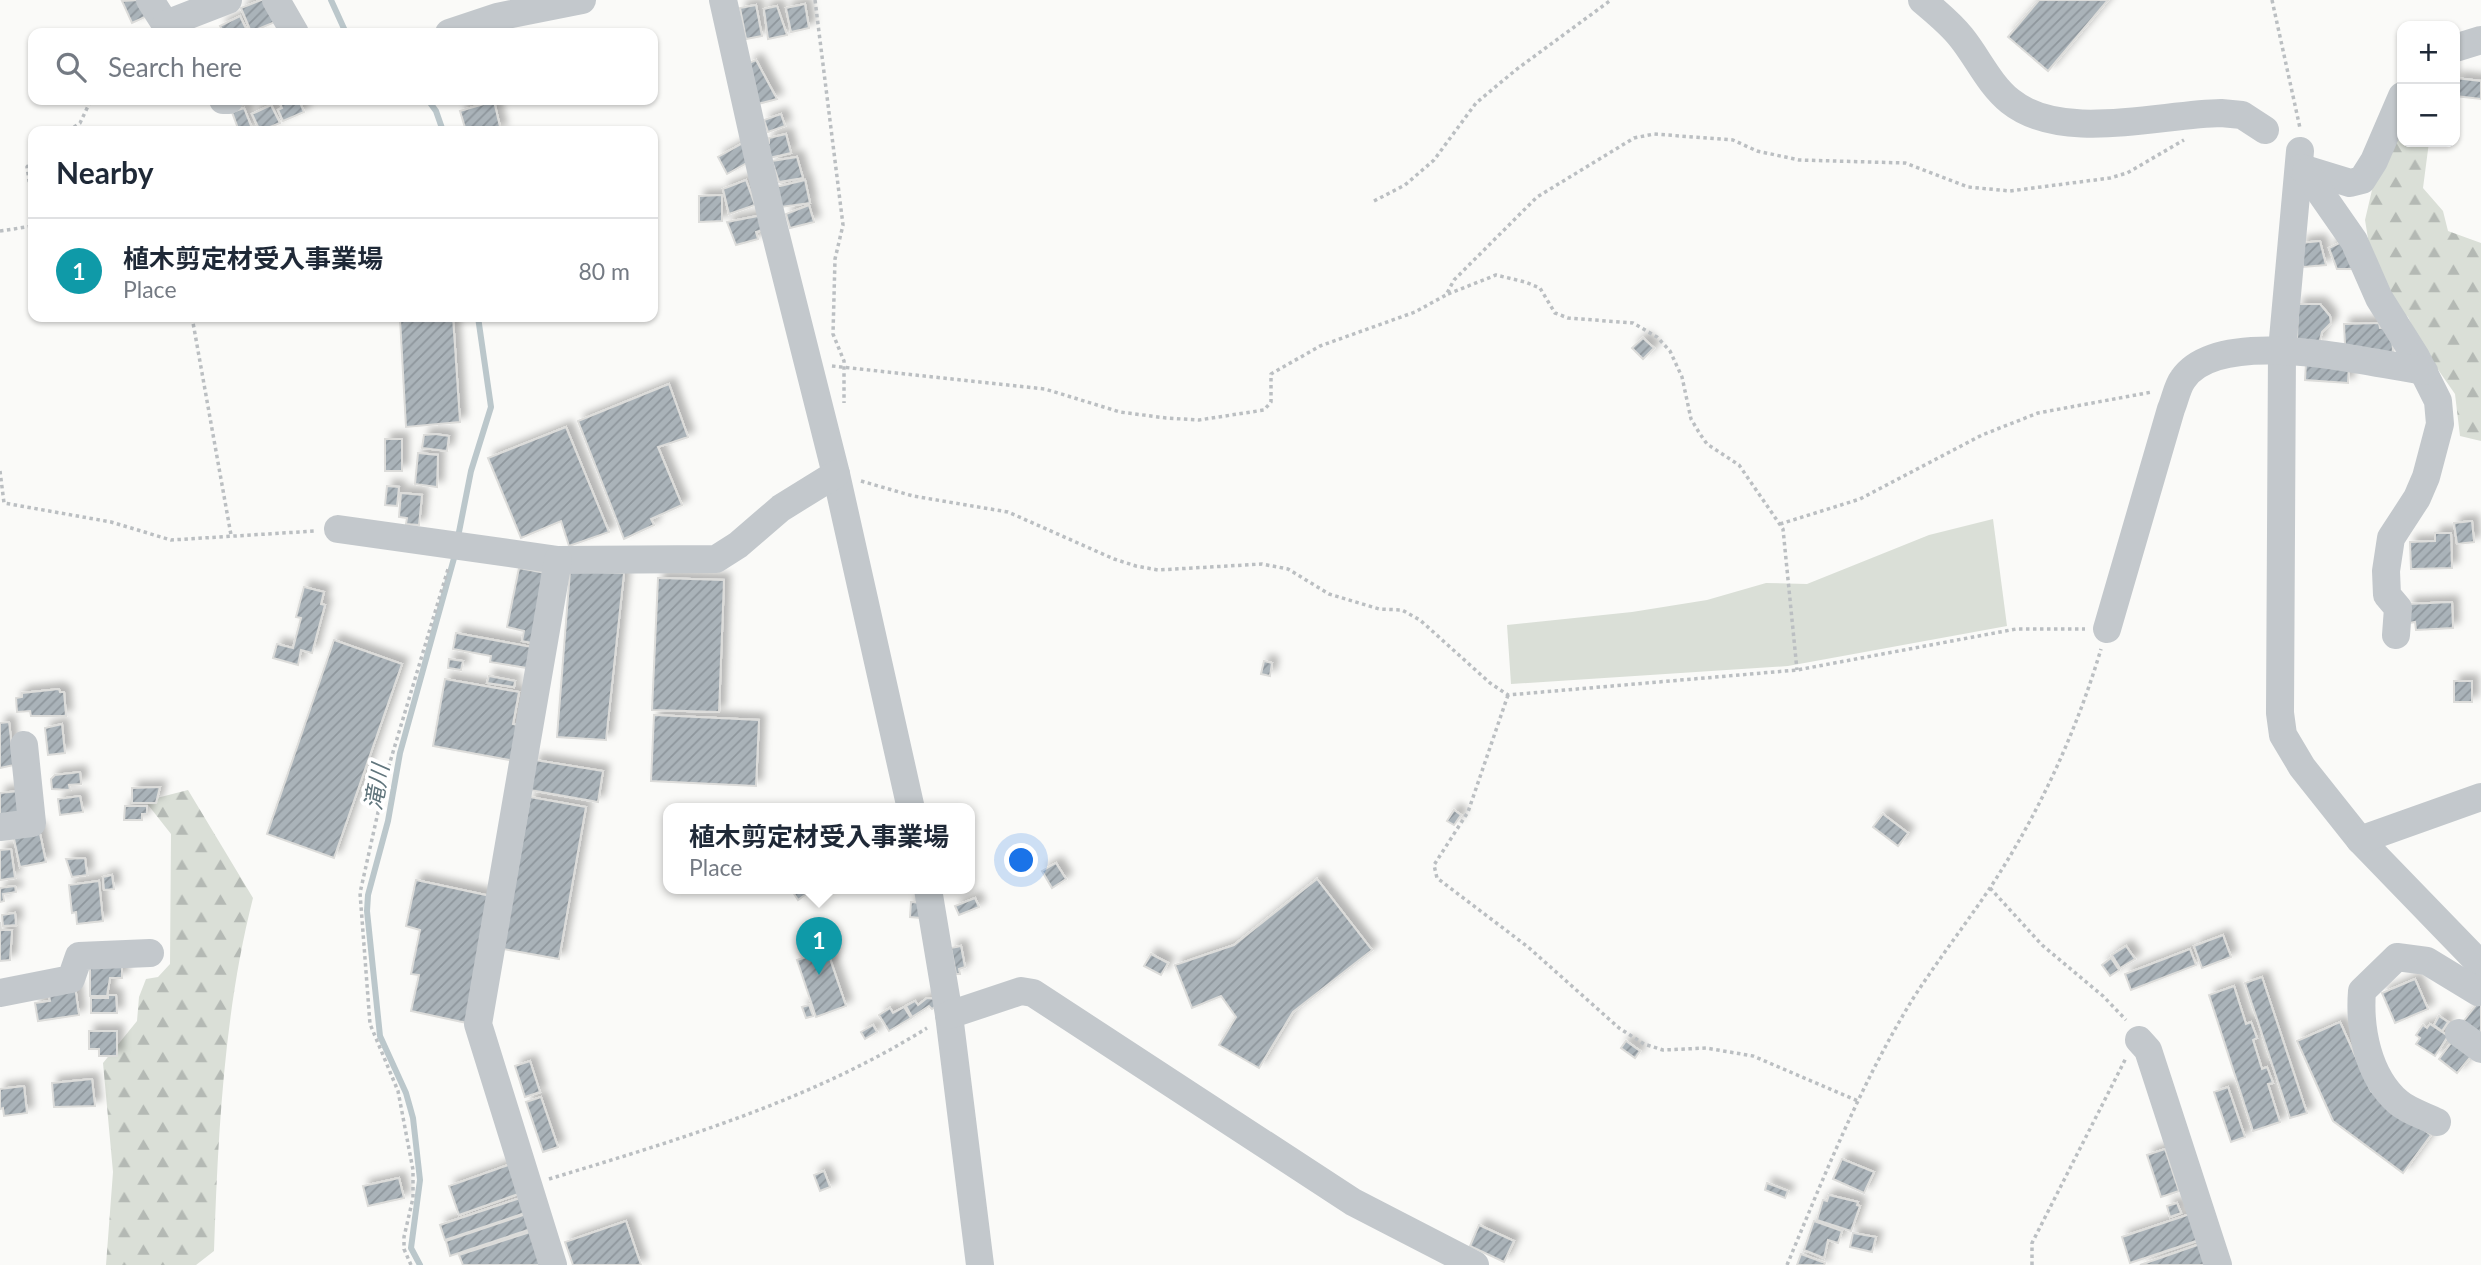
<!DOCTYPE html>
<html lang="en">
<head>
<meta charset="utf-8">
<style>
  :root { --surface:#fff; --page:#f6f6f7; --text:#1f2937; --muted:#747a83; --line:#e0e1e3; --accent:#e4572e }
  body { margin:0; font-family:Lato,"Noto Sans JP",sans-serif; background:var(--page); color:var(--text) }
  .controls { position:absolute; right:21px; top:21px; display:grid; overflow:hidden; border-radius:14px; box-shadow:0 2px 5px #0004 }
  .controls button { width:63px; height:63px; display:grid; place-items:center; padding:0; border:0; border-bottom:2px solid var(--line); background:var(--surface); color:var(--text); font:35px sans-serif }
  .you { position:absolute; left:1022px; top:861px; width:24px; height:24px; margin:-18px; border:5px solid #fff; border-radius:50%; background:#1a73e8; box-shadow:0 0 0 10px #1a73e833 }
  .badge { display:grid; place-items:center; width:46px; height:46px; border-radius:50%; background:var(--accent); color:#fff; font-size:23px; font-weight:700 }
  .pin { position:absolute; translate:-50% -58px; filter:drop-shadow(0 2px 4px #0008) }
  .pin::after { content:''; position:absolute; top:37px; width:24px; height:21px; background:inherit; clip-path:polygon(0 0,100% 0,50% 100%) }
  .popup { position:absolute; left:663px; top:803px; width:312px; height:91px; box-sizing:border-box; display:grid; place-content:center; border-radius:14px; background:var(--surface); filter:drop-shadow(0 2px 5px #0005); font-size:23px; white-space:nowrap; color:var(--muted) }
  .popup b { font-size:26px; color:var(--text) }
  .popup::after { content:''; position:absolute; left:50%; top:100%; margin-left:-14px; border:14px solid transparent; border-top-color:var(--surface) }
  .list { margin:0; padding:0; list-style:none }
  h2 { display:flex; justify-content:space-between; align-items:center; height:91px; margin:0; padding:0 28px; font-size:30px }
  h2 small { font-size:23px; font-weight:400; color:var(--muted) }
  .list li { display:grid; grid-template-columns:46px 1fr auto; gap:21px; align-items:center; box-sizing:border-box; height:105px; padding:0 28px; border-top:2px solid var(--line) }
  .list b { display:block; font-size:26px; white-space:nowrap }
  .list p { margin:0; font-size:23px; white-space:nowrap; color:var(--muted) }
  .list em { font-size:23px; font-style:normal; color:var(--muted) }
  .icon { flex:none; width:38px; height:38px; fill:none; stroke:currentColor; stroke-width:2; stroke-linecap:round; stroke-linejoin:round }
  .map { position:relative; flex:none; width:2481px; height:1265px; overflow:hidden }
  .search { position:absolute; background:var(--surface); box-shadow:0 2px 5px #0004; left:28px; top:28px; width:630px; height:77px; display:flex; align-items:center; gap:18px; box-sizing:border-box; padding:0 24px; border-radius:14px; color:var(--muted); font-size:26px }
  .panel { position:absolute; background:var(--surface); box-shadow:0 2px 5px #0004; left:28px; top:126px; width:630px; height:196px; border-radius:14px }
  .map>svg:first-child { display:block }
  .green { fill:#dadfd7 }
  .forest { fill:url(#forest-firs) }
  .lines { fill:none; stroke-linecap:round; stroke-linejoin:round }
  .stream { stroke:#bbc7cb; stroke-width:6 }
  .building { fill:url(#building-hatch); stroke:#dcdcda; stroke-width:2; filter:url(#shadow) }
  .path { stroke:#bbbfc2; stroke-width:3.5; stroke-dasharray:3.5 3.5; stroke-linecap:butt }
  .minor { stroke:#c3c8cc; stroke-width:28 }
  .labels { text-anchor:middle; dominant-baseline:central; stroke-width:7; stroke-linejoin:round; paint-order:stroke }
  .water-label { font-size:23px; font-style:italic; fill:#60757c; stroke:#fff }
</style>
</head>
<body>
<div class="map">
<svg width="2481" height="1265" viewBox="0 0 2481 1265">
  <defs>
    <pattern id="forest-firs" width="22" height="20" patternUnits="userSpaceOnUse" patternTransform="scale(1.75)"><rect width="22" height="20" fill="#dadfd7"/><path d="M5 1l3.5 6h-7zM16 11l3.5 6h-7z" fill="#b4b9b4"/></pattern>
    <pattern id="building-hatch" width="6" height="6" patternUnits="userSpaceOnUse" patternTransform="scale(1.75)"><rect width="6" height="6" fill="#aab3b9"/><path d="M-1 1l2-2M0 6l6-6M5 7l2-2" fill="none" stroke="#8e969c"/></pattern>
    <filter id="shadow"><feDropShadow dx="6" dy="-6" stdDeviation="3.5" flood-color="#0004"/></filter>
  </defs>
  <rect width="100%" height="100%" fill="#fafaf8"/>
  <polygon class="green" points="1993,519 2007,626 1788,666 1511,684 1507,625 1632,612 1707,600 1766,583 1807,584 1929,535"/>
  <g class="forest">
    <polygon points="2402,105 2402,142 2429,142 2423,188 2443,211 2448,231 2481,243 2481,441 2460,436 2455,394 2423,348 2408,317 2383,297 2372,263 2365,220 2379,160"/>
    <path d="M188,790L253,898C224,1012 218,1134 214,1251L196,1265H106L113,1172L103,1063L137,1021L139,997L146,979L158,977L170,964L171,834L145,801Z"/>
  </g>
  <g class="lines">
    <g class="stream">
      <polyline points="331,0 346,33"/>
      <polyline points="428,100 436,111 443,131"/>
      <polyline points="458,537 471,471 491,407 478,317"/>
      <polyline points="420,1265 411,1248 420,1180 413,1118 406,1093 380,1036 367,911 368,895 388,821 400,753 456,551"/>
    </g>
  </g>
  <g class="building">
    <polygon points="139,0 147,16 132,23 122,1"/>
    <polygon points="261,0 266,0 275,22 251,32 241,8"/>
    <polygon points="2039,0 2108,0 2048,71 2008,37"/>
    <polygon points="805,4 809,28 791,32 786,8"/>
    <polygon points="756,5 762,36 746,39 740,8"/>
    <polygon points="777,6 787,35 768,39 764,9"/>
    <polygon points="240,16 248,33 224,33 220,26"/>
    <polygon points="756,60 777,99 758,104 749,63"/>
    <polygon points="2455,78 2481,81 2481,99 2455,96"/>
    <polygon points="279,100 299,100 304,112 283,121 278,110 282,108"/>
    <polygon points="494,101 501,131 466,131 460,111"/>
    <polygon points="271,105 280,123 260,131 252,114"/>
    <polygon points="244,108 253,131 239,131 232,112"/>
    <polygon points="781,114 785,126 768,132 764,120"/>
    <polygon points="786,134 791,153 769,158 766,144 769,143 769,138"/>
    <polygon points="743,143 752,160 727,174 718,157"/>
    <polygon points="797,157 803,178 779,182 772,161"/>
    <polygon points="746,180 755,205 729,214 723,189"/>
    <polygon points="805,180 810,203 781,207 776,187"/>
    <polygon points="722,195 722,221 699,222 699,196"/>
    <polygon points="809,205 814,222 790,228 786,214"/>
    <polygon points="763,215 766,229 756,232 758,239 736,245 727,222"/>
    <polygon points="2346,240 2354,269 2337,269 2329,248"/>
    <polygon points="2320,241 2326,265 2303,267 2301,243"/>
    <polygon points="2298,304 2320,304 2330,316 2331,323 2322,332 2319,344 2297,340"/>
    <polygon points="453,317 460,422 406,427 400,319"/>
    <polygon points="2379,323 2380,328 2392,327 2393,354 2345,345 2344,324"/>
    <polygon points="1643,338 1654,348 1643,359 1632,348"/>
    <polygon points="2306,363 2349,365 2348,383 2305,380"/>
    <polygon points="669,384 688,437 658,447 682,505 651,519 654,525 624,539 578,421"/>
    <polygon points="566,427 609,532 569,546 561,521 521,538 488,458"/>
    <polygon points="435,434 449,436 447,451 422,448 424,435"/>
    <rect x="385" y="439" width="17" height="32"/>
    <polygon points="418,453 438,455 437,487 415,484"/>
    <polygon points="387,486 399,487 397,506 385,505"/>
    <polygon points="401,493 422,495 419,525 406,524 407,518 399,517"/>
    <polygon points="2472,521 2474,542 2457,544 2454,523"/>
    <polygon points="2435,533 2451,533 2452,568 2411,569 2410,542 2435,541"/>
    <polygon points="519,568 551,574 537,644 522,641 524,631 507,627"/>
    <polygon points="570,571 624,573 606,740 557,737"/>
    <polygon points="658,578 724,580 719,712 652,710"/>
    <polygon points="304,587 324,592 321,604 325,605 312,653 301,650 298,665 273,658 277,644 293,648 301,618 296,617"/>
    <polygon points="2452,602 2453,628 2416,630 2415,622 2409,623 2408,604"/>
    <polygon points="456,633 537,648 533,669 490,662 491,656 453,649"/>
    <polygon points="334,640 402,664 334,858 267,834"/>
    <polygon points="449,659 463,661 461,670 448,668"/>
    <polygon points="1264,661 1272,663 1270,676 1261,674"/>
    <polygon points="489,676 515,681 514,687 487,683"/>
    <polygon points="445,679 519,692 513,724 521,726 515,761 433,746"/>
    <rect x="2454" y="681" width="18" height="21"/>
    <polygon points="59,689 60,692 64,692 66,716 31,716 30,711 17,712 16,698 22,697 22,693"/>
    <polygon points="654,715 759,720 756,786 651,781"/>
    <polygon points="9,722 14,765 0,768 0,723"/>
    <polygon points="62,724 65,753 48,755 45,728"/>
    <polygon points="535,760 603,771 598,802 530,790"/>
    <polygon points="80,772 81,784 69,785 70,790 52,789 51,779 55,775"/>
    <polygon points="160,787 156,803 132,803 132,788"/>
    <polygon points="19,791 22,816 0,814 0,793"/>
    <polygon points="80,796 83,812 60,815 58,799"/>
    <polygon points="530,797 586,807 559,959 503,949"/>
    <polygon points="125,806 147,806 147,814 142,814 142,820 124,820"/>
    <polygon points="1454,810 1461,815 1454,825 1447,821"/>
    <polygon points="1883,814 1908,833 1898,846 1873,827"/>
    <polygon points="39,829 46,862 20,867 13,834"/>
    <polygon points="11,849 15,878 0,880 0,850"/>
    <polygon points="85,858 87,875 72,877 66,859"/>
    <polygon points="1056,863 1066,879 1052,888 1042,871"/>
    <polygon points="112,875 114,889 104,890 103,877"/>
    <polygon points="1317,879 1372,950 1293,1012 1259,1068 1219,1045 1236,1017 1221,996 1192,1008 1175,965 1234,945"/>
    <polygon points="416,880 495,897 467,1023 411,1011 419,975 411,974 420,930 406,926"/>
    <polygon points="99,881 103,921 77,924 76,912 72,913 69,885"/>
    <polygon points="15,886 16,892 3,894 4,901 0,902 0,888"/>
    <polygon points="791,889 813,889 798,900"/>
    <polygon points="975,898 979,907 959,915 955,906"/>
    <polygon points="911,902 922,903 921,918 910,917"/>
    <polygon points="15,913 16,925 3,926 2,915"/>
    <polygon points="0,922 1,930 12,930 10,960 0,961"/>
    <polygon points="2223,935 2231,957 2202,968 2194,946"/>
    <polygon points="961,946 965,967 959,969 960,974 956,974 951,948"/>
    <polygon points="2126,946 2135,959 2120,968 2112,955"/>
    <polygon points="2190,949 2196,965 2131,990 2125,974"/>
    <polygon points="827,950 846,1006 816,1017 797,960"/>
    <polygon points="1151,954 1168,963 1161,975 1144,966"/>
    <polygon points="2111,958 2119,970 2110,976 2102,965"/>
    <polygon points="90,961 122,961 122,978 110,978 107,996 90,996"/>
    <polygon points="2262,977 2307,1113 2290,1118 2245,983"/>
    <polygon points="2415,979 2428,1009 2395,1023 2382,993"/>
    <polygon points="75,986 79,1015 38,1021 35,1003 50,1001 48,990"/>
    <polygon points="2234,986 2246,1024 2251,1022 2257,1038 2253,1040 2262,1069 2267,1067 2273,1083 2268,1084 2280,1122 2253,1131 2209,995"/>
    <polygon points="108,995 116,995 117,1013 91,1013 91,998 108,998"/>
    <polygon points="927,998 936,999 936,1006 932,1009 929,1006 912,1017 906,1006 915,1001 918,1005"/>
    <polygon points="2480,1000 2481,1001 2481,1035 2463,1022"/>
    <polygon points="809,1005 813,1016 806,1018 802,1007"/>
    <polygon points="904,1007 911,1018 889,1031 879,1015 890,1008 893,1013"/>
    <polygon points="2439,1016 2448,1022 2442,1031 2434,1025"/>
    <polygon points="2340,1022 2371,1091 2431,1135 2403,1173 2333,1121 2297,1041"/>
    <polygon points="2430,1024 2448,1036 2435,1056 2416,1044 2420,1038 2416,1035 2423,1025 2427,1028"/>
    <polygon points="873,1025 877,1032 865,1039 861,1032"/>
    <polygon points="89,1031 117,1031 117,1056 99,1056 99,1049 89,1049"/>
    <polygon points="2454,1039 2473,1054 2457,1073 2439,1059"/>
    <polygon points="1626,1041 1640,1051 1635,1058 1621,1048"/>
    <polygon points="530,1061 540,1092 525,1097 515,1066"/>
    <polygon points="92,1079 95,1106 54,1107 52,1083"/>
    <polygon points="24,1086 27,1113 4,1116 3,1108 0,1109 0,1089"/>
    <polygon points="2228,1087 2245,1137 2231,1142 2214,1092"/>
    <polygon points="541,1097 558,1147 543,1152 526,1102"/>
    <polygon points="2165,1149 2179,1191 2161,1197 2147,1155"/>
    <polygon points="1842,1159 1874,1172 1864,1193 1833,1179"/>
    <polygon points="511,1164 521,1193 459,1215 449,1186"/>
    <polygon points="824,1171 830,1187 820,1191 814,1175"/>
    <polygon points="399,1178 404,1198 368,1206 363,1186"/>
    <polygon points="1767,1183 1788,1191 1785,1198 1765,1190"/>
    <polygon points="1829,1195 1858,1202 1857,1205 1860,1206 1851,1231 1817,1220 1823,1200 1827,1201"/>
    <polygon points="523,1197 528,1212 445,1240 440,1225"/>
    <polygon points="2177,1203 2181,1213 2170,1217 2167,1206"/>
    <polygon points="529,1213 534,1228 450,1256 446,1241"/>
    <polygon points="2193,1213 2202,1239 2130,1263 2122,1237"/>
    <polygon points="626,1221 641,1265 573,1265 565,1242"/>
    <polygon points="1814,1221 1842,1231 1838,1243 1828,1240 1824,1258 1804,1250"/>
    <polygon points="1479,1225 1514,1241 1504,1262 1470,1246"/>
    <polygon points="533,1231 544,1265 463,1265 459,1255"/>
    <polygon points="1853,1233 1876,1237 1872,1252 1850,1247"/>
    <polygon points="2203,1243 2210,1265 2140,1265"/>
    <polygon points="1801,1254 1825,1263 1824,1265 1797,1265"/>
  </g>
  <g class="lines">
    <g class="path">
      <polyline points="815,0 843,225 835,259 833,334 844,361 844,403"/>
      <polyline points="2272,0 2300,128"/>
      <polyline points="68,131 80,123 91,100"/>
      <polyline points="33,160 27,167 33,206"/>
      <polyline points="1374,201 1405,185 1434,160 1476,103 1517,69 1611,0"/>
      <polyline points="0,231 33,226"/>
      <polyline points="1448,294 1496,275 1525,282 1540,288 1555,313 1568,318 1633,323 1657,337 1670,351 1682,377 1691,419 1700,434 1707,444 1739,465 1783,529 1797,670"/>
      <polyline points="192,317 231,535"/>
      <polyline points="832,366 1045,389 1120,412 1166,418 1199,420 1264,410 1271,402 1271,374 1320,346 1415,312 1446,295 1454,280 1537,197 1634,138 1654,134 1733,140 1757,151 1799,160 1905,163 1968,187 2010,191 2110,178 2127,173 2184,140"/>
      <polyline points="0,471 4,503 111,522 171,540 315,531"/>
      <polyline points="861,481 913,496 1008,512 1114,559 1136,566 1158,570 1262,564 1288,569 1329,594 1379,609 1402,610 1420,620 1490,683 1508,695 1797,670 2016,629 2085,629"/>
      <polyline points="1780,524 1860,499 1982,435 2038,413 2152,392"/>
      <polyline points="1508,695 1468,812 1434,865 1437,878 1528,947 1619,1028 1644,1044 1663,1050 1706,1048 1753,1056 1858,1101"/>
      <polyline points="1990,888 2042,945 2103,996 2126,1020"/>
      <path d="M549,1179C678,1140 812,1100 927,1028"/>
      <polyline points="411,1265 404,1249 404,1237 413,1198 413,1170 398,1091 370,1024 360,893 387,772 448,569"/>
      <path d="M1787,1265C1825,1174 1862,1081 1914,997C1938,960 1965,925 1990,888C2038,815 2076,733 2101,649"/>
      <polyline points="2032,1265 2032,1243 2126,1058"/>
    </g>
    <g class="minor">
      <polyline points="150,0 171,33"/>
      <polyline points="276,0 295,33"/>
      <polyline points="723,0 772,220 836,474 911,809"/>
      <path d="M1922,0C1936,12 1950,23 1961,37C1978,58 1989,84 2010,101C2062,143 2160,114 2221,113L2242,115L2265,130"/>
      <polyline points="166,24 228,0"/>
      <polyline points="449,33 497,17 582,0"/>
      <polyline points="2455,48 2481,40"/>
      <polyline points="223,100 229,100"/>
      <polyline points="2300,151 2282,350 2280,713 2283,735 2302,767 2360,840 2481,965"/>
      <polyline points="2301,168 2350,183 2362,180 2374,161 2402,96"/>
      <polyline points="2306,172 2354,241 2379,298 2416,357 2438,401 2440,424 2426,477 2417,498 2391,538 2386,571 2387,595 2398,608 2396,635"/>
      <polyline points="338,529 558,560 716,559 738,545 781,508 836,474"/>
      <path d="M2107,629L2171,409C2175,400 2177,387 2183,379C2220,325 2370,363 2424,371"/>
      <polyline points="0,827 32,823 24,745"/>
      <polyline points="2360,840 2481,797"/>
      <polyline points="928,889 949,1015 980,1265"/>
      <polyline points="0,993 71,979 79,956 150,953"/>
      <polyline points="949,1015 1021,991 1033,993 1353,1202 1475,1265"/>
      <polyline points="2459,1033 2481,1049"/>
      <polyline points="2139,1040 2148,1050 2218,1265"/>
      <path d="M2437,1122C2425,1116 2408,1111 2398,1102C2368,1076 2359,1029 2362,991L2397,957L2427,961L2478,992L2481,990"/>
      <polyline points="553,1265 478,1024 558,560"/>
    </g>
  </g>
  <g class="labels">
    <g class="water-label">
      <text transform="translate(376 787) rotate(-80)">滝川</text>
    </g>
  </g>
</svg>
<div class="controls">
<button>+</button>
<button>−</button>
</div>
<div class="you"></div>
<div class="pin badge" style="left:819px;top:975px;background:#0f9aa8">1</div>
<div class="popup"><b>植木剪定材受入事業場</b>Place</div>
<div class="search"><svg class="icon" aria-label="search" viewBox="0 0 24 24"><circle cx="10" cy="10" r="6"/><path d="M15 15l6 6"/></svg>Search here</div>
<section class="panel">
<h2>Nearby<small></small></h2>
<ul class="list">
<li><span class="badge" style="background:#0f9aa8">1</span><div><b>植木剪定材受入事業場</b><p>Place</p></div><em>80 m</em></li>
</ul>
</section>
</div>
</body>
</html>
